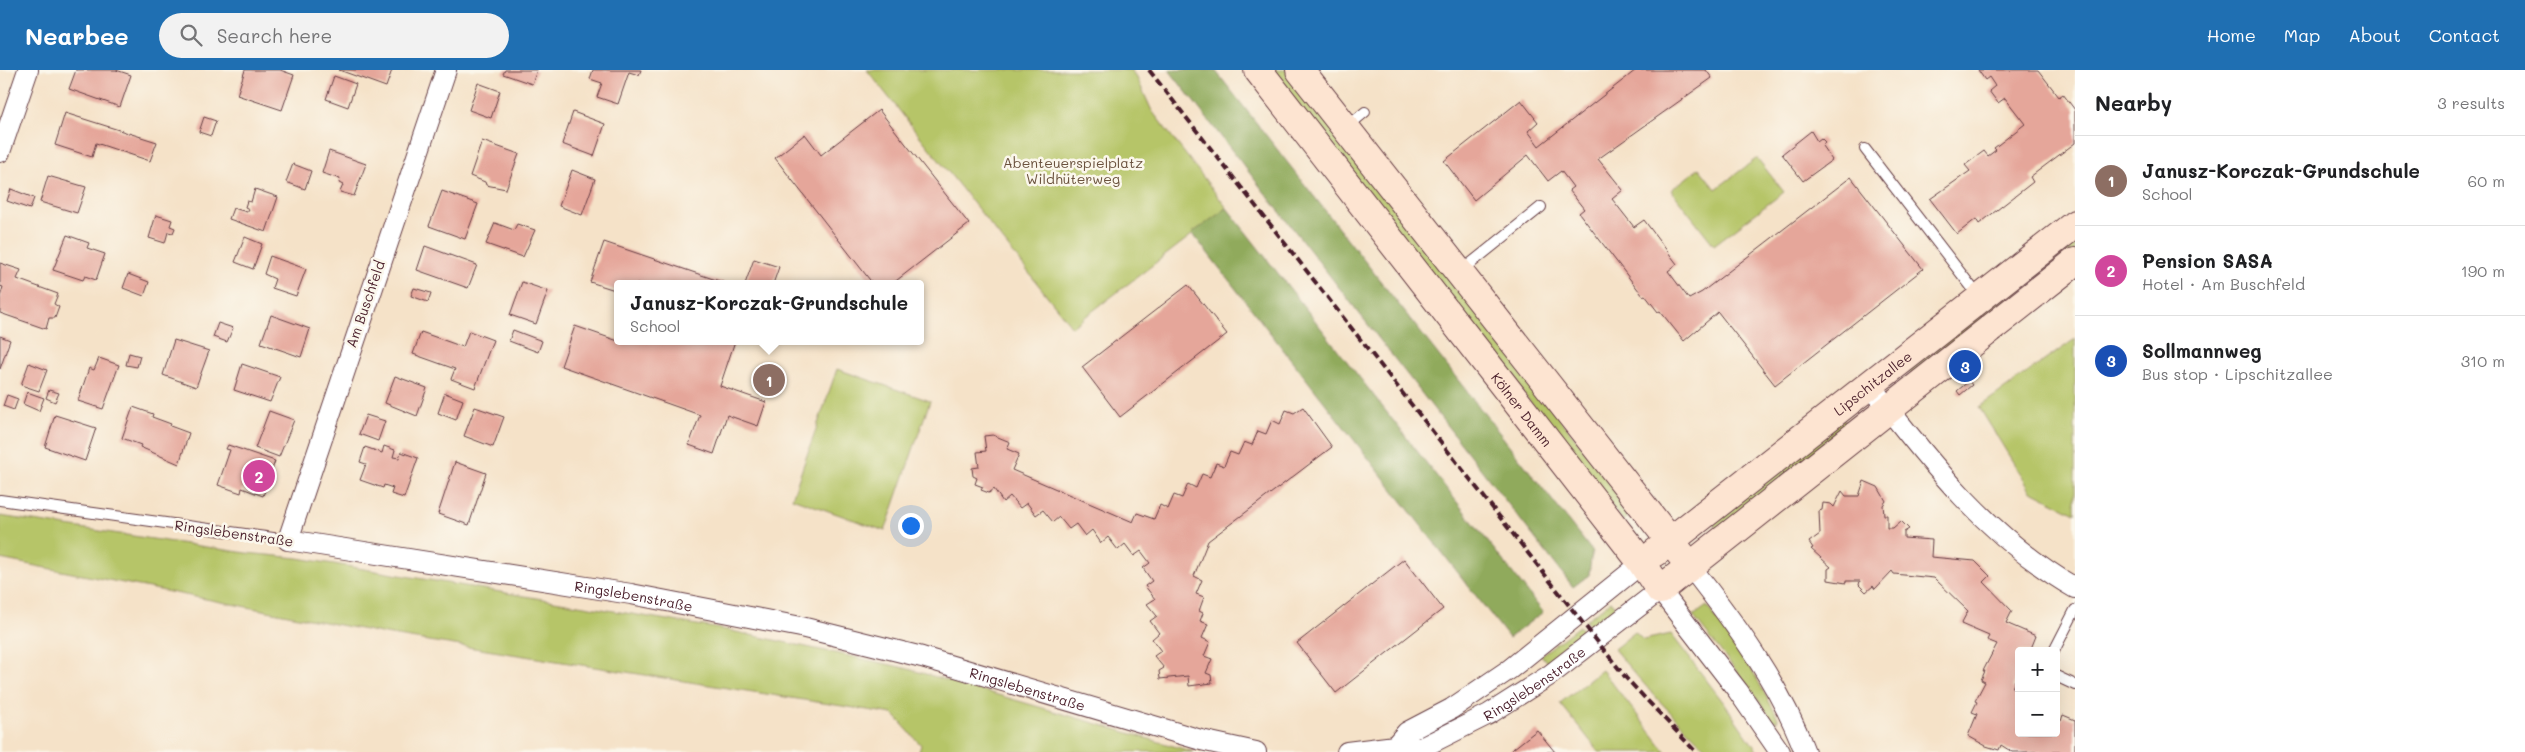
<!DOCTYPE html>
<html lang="en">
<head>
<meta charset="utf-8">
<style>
  :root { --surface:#fff; --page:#f2f2f2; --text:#202124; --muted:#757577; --line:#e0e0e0; --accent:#1f6fb2 }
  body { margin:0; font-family:Mali,sans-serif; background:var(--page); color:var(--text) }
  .controls { position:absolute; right:15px; bottom:15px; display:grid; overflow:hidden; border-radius:5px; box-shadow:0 5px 20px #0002 }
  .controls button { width:45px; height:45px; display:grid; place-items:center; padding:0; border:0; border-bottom:1px solid var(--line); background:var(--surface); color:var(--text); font:25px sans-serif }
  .you { position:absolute; left:910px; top:455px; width:18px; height:18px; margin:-12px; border:4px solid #fff; border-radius:50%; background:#1a73e8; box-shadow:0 0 0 8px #1a73e833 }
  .badge { display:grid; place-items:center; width:32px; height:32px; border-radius:50%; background:var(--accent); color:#fff; font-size:16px; font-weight:700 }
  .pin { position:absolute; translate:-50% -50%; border:2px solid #fff; box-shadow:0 1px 5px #0006 }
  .popup { position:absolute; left:614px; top:210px; width:310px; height:65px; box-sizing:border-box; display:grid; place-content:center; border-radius:5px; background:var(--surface); filter:drop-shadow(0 1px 4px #0005); font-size:16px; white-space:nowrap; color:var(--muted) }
  .popup b { font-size:19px; color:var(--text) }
  .popup::after { content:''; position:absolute; left:50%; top:100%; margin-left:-10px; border:10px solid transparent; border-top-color:var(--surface) }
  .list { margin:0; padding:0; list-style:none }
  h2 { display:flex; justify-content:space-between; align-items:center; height:65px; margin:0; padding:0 20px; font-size:21px }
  h2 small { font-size:16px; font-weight:400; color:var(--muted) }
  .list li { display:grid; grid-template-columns:32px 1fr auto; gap:15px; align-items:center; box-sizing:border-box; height:90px; padding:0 20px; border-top:1px solid var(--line) }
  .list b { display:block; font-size:19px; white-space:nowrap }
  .list p { margin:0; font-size:16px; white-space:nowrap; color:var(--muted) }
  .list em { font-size:16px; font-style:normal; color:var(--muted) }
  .icon { flex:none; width:28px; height:28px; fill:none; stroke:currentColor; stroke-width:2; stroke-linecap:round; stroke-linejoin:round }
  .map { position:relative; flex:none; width:2075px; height:682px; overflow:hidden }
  header { display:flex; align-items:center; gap:30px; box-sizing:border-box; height:70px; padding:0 25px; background:var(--accent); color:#fff }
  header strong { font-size:24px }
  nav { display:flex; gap:28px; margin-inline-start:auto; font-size:18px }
  .search { width:350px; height:45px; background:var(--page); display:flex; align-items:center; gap:12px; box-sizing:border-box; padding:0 18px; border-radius:28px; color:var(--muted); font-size:19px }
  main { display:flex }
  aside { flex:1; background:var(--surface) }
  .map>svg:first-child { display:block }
  .green { fill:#b6c567; stroke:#807249 }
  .forest { fill:#90aa5c; stroke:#6d6444 }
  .building { fill:#e5a69a }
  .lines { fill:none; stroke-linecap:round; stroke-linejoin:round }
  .lane-casing { stroke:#643c43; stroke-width:12 }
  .street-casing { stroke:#643c43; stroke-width:22 }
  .secondary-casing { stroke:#643c43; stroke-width:30 }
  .lane { stroke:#fff; stroke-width:10 }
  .street { stroke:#fff; stroke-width:20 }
  .secondary { stroke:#fde4d1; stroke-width:28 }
  .rail { stroke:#4a1f2b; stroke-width:4; stroke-dasharray:8 4; stroke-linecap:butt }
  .labels { text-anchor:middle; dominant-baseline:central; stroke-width:5; stroke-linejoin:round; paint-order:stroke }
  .park-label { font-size:14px; fill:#6a513d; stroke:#fbf7ec }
  .street-label { font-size:14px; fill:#4a1f2b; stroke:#fbf7ec }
</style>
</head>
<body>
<header>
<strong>Nearbee</strong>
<div class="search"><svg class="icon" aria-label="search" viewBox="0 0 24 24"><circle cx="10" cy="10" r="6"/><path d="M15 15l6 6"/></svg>Search here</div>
<nav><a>Home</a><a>Map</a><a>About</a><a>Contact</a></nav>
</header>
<main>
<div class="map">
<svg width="2075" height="682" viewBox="0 0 2075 682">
  <rect width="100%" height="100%" fill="#fbf7ec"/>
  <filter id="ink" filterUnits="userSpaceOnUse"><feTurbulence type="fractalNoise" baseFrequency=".02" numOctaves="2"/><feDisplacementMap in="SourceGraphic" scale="10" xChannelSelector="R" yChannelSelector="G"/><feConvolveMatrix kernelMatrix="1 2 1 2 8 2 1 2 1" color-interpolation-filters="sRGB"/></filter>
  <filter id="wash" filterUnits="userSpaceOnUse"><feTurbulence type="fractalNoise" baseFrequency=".0096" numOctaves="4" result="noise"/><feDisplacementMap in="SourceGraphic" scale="20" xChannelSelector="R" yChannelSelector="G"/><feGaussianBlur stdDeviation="1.12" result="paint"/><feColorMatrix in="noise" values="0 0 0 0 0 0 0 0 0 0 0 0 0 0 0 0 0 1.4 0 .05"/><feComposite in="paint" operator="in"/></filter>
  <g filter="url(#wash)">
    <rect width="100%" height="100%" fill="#f5e2c8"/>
    <g class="green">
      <polygon points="867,0 1131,0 1137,8 1152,41 1227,138 1072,257"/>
      <polygon points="1270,0 1287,0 1634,443 1623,451"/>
      <polygon points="1757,88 1784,122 1714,175 1671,120 1699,98 1716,119"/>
      <polygon points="2075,167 2075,180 1913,306 1907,299"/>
      <polygon points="2075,269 2075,443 2030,420 1979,337"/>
      <polygon points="837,299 930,331 885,461 792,428"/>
      <polygon points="1843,349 1850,357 1718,460 1712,452"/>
      <polygon points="0,446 246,483 298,488 727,560 905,598 1194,682 919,682 921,675 893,644 391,565 0,489"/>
      <polygon points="1611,531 1617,539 1592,558 1586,550"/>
      <polygon points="1707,536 1752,600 1778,648 1777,651 1772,650 1753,622 1693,546"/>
      <polygon points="1579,556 1585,564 1548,594 1541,585"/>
      <path d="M1635,562L1643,570L1671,564L1724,633L1758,682H1710C1676,649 1644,616 1614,579Z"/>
      <polygon points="1602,600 1666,682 1599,682 1560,633"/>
    </g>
    <g class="forest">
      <polygon points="1169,0 1215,0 1592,481 1589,505 1573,517"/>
      <polygon points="1227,138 1543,542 1509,568 1192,163"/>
    </g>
    <g id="blocks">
      <g class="building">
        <polygon points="76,0 116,0 131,5 120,37 69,19"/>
        <polygon points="245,0 280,0 294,5 282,40 237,25"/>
        <polygon points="339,0 392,0 386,17"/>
        <polygon points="505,0 537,0 532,14 503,4"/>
        <polygon points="593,0 641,0 639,5 629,2 618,34 597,27 602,13 590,9"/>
        <polygon points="1636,0 1706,0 1712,8 1598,89 1623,120 1612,129 1634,157 1644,150 1677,194 1668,201 1689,229 1702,222 1851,107 1923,199 1775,315 1718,242 1684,271 1660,241 1658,242 1645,225 1643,226 1579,143 1584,139 1569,120 1573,117 1561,101 1548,111 1528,85 1474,130 1444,91 1521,30 1538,52 1528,61 1539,76"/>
        <polygon points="1978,0 2038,0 2059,27 2063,24 2075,40 2075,73 2030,107 2033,112 1979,154 1976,149 1957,164 1930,129 1970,101 1965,95 1984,81 1988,86 1996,80 1994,78 2025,54 2005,28 1998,33 1989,21 1995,16 1989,7 1985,10"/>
        <polygon points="334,6 356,14 348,37 326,29"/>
        <polygon points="478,13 500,21 491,48 469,40"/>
        <polygon points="879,40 969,154 892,214 873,214 775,88 805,64 821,85"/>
        <polygon points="573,42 605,54 594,86 562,74"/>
        <polygon points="65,43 157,72 150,91 96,73 92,87 55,75"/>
        <polygon points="204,47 216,51 211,66 199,62"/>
        <polygon points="1811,61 1817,71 1821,68 1825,72 1822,76 1832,90 1803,111 1782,84"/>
        <polygon points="482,71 519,84 506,119 486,115 485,112 470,106"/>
        <polygon points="329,81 366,94 354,126 340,122 343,115 339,113 340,109 322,103"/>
        <polygon points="293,94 311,101 305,119 286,112"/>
        <polygon points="572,100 595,109 582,145 559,136"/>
        <polygon points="48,106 86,117 77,143 40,132"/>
        <polygon points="11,119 34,128 30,139 7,131"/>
        <polygon points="255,119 278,127 266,162 229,149 233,138 247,142 249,139 245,137 247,131 251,132"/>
        <polygon points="442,121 478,134 465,169 429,156"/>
        <polygon points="156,145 172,150 170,156 175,158 173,163 168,162 165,173 149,168"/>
        <polygon points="495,153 514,160 517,154 535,160 523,187 486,174"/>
        <polygon points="67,165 89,173 87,178 105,184 96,210 85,206 83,210 53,200"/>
        <polygon points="245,167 262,174 253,199 235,192"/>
        <polygon points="604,172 725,213 725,214 618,214 618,221 590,212"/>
        <polygon points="425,176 477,195 468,218 417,200"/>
        <polygon points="270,186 306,199 296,226 272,218 275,209 264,204"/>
        <polygon points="754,189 779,197 773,214 745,214"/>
        <polygon points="0,193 21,200 17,209 58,224 54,234 59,237 55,248 49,248 46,259 0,243 0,227 3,217 0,216"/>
        <polygon points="128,204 149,212 144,226 123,218"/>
        <polygon points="522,212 548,221 536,254 510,245"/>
        <polygon points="1188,215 1227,264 1120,347 1082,297"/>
        <polygon points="414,218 431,223 428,232 411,226"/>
        <polygon points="271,245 310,259 301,287 261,273"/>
        <polygon points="218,253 233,258 227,272 213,267"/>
        <polygon points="575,256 621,272 735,271 720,316 766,332 758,356 727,345 714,384 689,375 700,345 561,296"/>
        <polygon points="513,260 542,271 538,282 509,271"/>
        <polygon points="469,261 493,270 475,318 451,309 455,299 413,284 421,262 463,277"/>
        <polygon points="0,266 10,270 0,299"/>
        <polygon points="174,270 209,281 196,317 163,305"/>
        <polygon points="129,283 140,286 137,297 126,295"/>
        <polygon points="99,288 119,295 103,339 78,331 89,298 94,300"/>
        <polygon points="29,293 47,300 39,321 21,315"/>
        <polygon points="242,294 280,307 270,332 234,320"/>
        <polygon points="395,306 427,318 417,346 385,333"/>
        <polygon points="1969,311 1972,315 1960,325 1957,321"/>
        <polygon points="49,320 59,323 55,332 46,328"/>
        <polygon points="27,322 44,328 39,341 23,334"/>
        <polygon points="445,323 463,330 456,350 438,343"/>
        <polygon points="7,325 18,329 14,340 3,336"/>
        <polygon points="133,337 153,344 152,347 171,354 170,356 189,363 179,394 140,377 141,375 122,368"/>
        <polygon points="475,337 504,347 493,377 464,366"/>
        <polygon points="1303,337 1332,377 1208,471 1194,506 1202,510 1196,524 1204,527 1199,541 1203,543 1200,551 1208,554 1202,568 1210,572 1204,586 1212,589 1206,603 1211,605 1212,613 1189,616 1188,606 1160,609 1159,601 1164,598 1154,586 1161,581 1152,569 1159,563 1150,551 1157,546 1147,534 1155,529 1145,516 1152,511 1143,498 1150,493 1141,481 1134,486 1125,474 1118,480 1108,467 1101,473 1092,460 1085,466 1076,454 1069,459 1059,447 1053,452 1043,440 1036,445 1027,433 1020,438 1010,426 1003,432 994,419 989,423 981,420 983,417 975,414 977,408 973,406 972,398 979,397 977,382 986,381 984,366 993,365 1010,372 1007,379 1019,384 1012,400 1133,452 1137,443 1154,449 1160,435 1168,439 1174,425 1182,428 1188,414 1196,418 1202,404 1210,407 1216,393 1224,396 1230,382 1238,385 1244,372 1252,375 1258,361 1266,364 1272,350 1280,354 1286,340 1294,343"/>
        <polygon points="269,341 294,350 279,387 255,378"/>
        <polygon points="55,345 96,358 85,391 45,377"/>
        <polygon points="366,345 385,351 378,371 359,364"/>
        <polygon points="228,375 275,391 263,426 242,418 241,423 218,415 230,380 226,379"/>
        <polygon points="384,376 395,380 393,387 399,388 401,382 418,388 404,428 391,424 393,418 384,415 383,418 360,410 366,394 360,392 365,377 382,383"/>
        <polygon points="455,392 486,403 469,455 438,444"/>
        <polygon points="1864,411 1878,417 1886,431 1883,435 1884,445 1887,445 1887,458 1893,458 1901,451 1909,459 1904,462 1904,468 1932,470 1931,487 1975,491 1990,506 1984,512 2012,541 2006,553 2036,566 2030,581 2019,581 2019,601 2012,618 2019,618 2019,663 2056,663 2056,649 2061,651 2063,645 2075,650 2075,682 2012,682 2001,675 1999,680 1986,676 1968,666 1977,644 1972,642 1977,632 1975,631 1985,612 1981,610 1985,601 1983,601 1997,574 1987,570 1989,566 1961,554 1968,541 1934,508 1894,504 1892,501 1875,519 1873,516 1866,522 1859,515 1860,511 1846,511 1846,513 1828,510 1828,499 1831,497 1811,479 1813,478 1809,472 1820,464 1819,441 1822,440 1823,433 1831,434 1834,437 1842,421 1846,426 1859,426"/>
        <polygon points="1404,489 1443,539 1336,623 1297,573"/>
        <polygon points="1537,660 1555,682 1509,682"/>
      </g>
    </g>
  </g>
  <g filter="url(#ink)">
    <use href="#blocks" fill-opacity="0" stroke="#643c43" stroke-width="1"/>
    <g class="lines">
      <g class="lane-casing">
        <g id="lane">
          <polyline points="1347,57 1365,42"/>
          <polyline points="1865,79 1980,228"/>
          <polyline points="1460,202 1541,137"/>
          <polyline points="0,430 288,470"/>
          <polyline points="2054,581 2075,540"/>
          <polyline points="2056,606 2075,615"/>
        </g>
      </g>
      <g class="street-casing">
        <g id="street">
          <path id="s1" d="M446,0L288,470L631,524L801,557L922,587L1201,670L1256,682"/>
          <polyline points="0,82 28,0"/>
          <path d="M1870,315C1929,392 1990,469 2075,518"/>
          <path d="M1690,496C1734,552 1780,614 1805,682"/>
          <polyline points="1395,676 1407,662 1451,639 1510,599 1642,493"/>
          <path id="s2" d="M1347,682L1395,676L1421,678L1489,644L1550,605L1660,520L1738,621L1780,682"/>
        </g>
      </g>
      <g class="secondary-casing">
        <g id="secondary">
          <path id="s3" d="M1258,0L1642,493L1660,520L2075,192"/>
          <polyline points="1300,0 1690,496"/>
          <path id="s4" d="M1655,483L2075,154"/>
        </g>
      </g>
      <use href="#lane" class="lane"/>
      <use href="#street" class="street"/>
      <use href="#secondary" class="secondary"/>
      <polyline class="rail" points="1149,0 1626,608 1696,682"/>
    </g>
  </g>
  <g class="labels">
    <g class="park-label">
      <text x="1073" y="92">Abenteuerspielplatz<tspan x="1073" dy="16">Wildhüterweg</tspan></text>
    </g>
    <g class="street-label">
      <text transform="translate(365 234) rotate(-71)">Am Buschfeld</text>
      <text stroke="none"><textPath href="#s4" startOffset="276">Lipschitzallee</textPath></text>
      <text stroke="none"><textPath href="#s3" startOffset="430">Kölner Damm</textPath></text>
      <text transform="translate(234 463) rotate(8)">Ringslebenstraße</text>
      <text stroke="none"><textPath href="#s1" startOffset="846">Ringslebenstraße</textPath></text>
      <text stroke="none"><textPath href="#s2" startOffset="205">Ringslebenstraße</textPath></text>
      <text stroke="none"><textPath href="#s1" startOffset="1251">Ringslebenstraße</textPath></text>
    </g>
  </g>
</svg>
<div class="controls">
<button>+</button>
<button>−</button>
</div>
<div class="you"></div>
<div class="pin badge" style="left:769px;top:310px;background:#8d6e63">1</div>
<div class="popup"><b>Janusz-Korczak-Grundschule</b>School</div>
<div class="pin badge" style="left:259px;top:406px;background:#d1479c">2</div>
<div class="pin badge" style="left:1965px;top:296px;background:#1a4fb4">3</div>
</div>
<aside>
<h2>Nearby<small>3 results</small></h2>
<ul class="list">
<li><span class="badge" style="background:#8d6e63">1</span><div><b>Janusz-Korczak-Grundschule</b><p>School</p></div><em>60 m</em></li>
<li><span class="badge" style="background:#d1479c">2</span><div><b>Pension SASA</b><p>Hotel · Am Buschfeld</p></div><em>190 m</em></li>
<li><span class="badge" style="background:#1a4fb4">3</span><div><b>Sollmannweg</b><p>Bus stop · Lipschitzallee</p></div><em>310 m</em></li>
</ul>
</aside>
</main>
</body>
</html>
